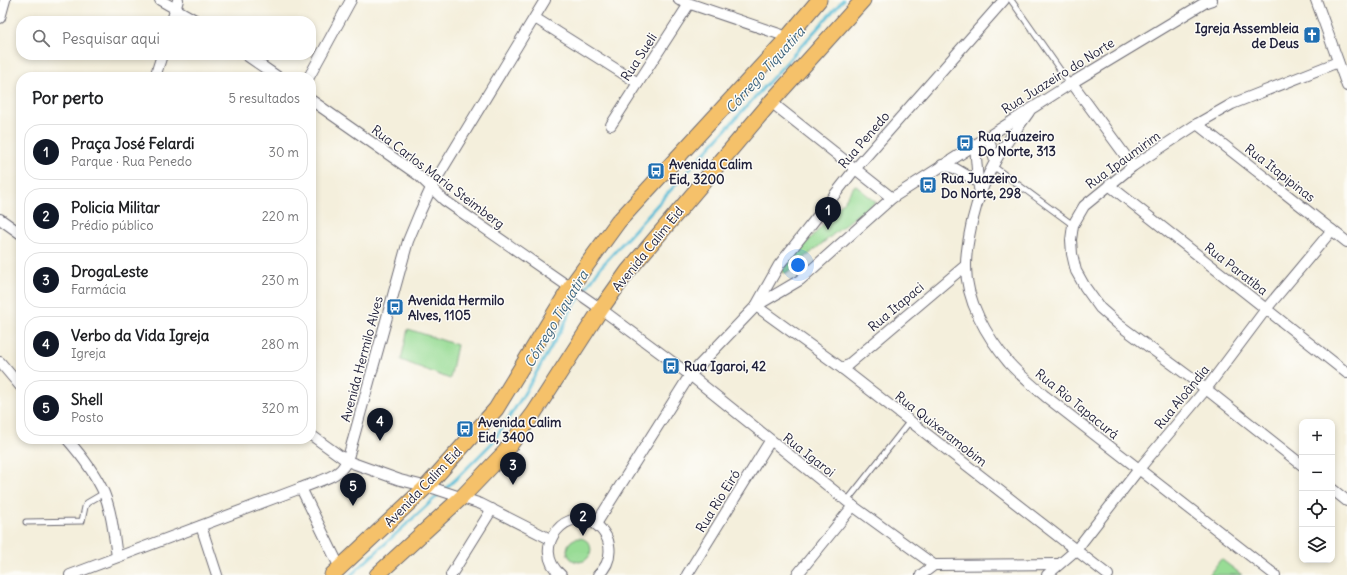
<!DOCTYPE html>
<html lang="pt">
<head>
<meta charset="utf-8">
<style>
  :root { --surface:#fff; --page:#f6f6f6; --text:#202124; --muted:#757577; --line:#e0e0e0; --accent:#111827 }
  body { margin:0; font-family:Delius,sans-serif; background:var(--page); color:var(--text) }
  .controls { position:absolute; right:12px; bottom:12px; display:grid; overflow:hidden; border-radius:8px; box-shadow:0 2px 6px #0003 }
  .controls button { width:36px; height:36px; display:grid; place-items:center; padding:0; border:0; border-bottom:1px solid var(--line); background:var(--surface); color:var(--text); font:20px sans-serif }
  .you { position:absolute; left:798px; top:265px; width:14px; height:14px; margin:-10px; border:3px solid #fff; border-radius:50%; background:#1a73e8; box-shadow:0 0 0 6px #1a73e833 }
  .badge { display:grid; place-items:center; width:26px; height:26px; border-radius:50%; background:var(--accent); color:#fff; font-size:13px; font-weight:700 }
  .pin { position:absolute; translate:-50% -33px; filter:drop-shadow(0 1px 2px #0008) }
  .pin::after { content:''; position:absolute; top:21px; width:14px; height:12px; background:inherit; clip-path:polygon(0 0,100% 0,50% 100%) }
  .list { margin:0; padding:0; list-style:none }
  h2 { display:flex; justify-content:space-between; align-items:center; height:52px; margin:0; padding:0 16px; font-size:17px }
  h2 small { font-size:13px; font-weight:400; color:var(--muted) }
  .list li { display:grid; grid-template-columns:26px 1fr auto; gap:12px; align-items:center; box-sizing:border-box; height:56px; margin:0 8px 8px; padding:0 8px; border:1px solid var(--line); border-radius:16px }
  .list b { display:block; font-size:15px; white-space:nowrap }
  .list p { margin:0; font-size:13px; white-space:nowrap; color:var(--muted) }
  .list em { font-size:13px; font-style:normal; color:var(--muted) }
  .icon { flex:none; width:22px; height:22px; fill:none; stroke:currentColor; stroke-width:2; stroke-linecap:round; stroke-linejoin:round }
  .map { position:relative; flex:none; width:1347px; height:575px; overflow:hidden }
  .search { position:absolute; background:var(--surface); box-shadow:0 2px 6px #0003; left:16px; top:16px; width:300px; height:44px; display:flex; align-items:center; gap:10px; box-sizing:border-box; padding:0 14px; border-radius:16px; color:var(--muted); font-size:15px }
  .panel { position:absolute; background:var(--surface); box-shadow:0 2px 6px #0003; left:16px; top:72px; width:300px; height:372px; border-radius:16px }
  .map>svg:first-child { display:block }
  .green { fill:#98dc95; stroke:#5d7f68 }
  .lines { fill:none; stroke-linecap:round; stroke-linejoin:round }
  .stream { stroke:#57bbd5; stroke-width:3 }
  .lane-casing { stroke:#6c6a73; stroke-width:7 }
  .street-casing { stroke:#6c6a73; stroke-width:12 }
  .primary-casing { stroke:#6c6a73; stroke-width:17 }
  .lane { stroke:#fff; stroke-width:5 }
  .street { stroke:#fff; stroke-width:10 }
  .primary { stroke:#f5c16b; stroke-width:15 }
  .labels { text-anchor:middle; dominant-baseline:central; stroke-width:3; stroke-linejoin:round; paint-order:stroke }
  .poi-label { font-size:13px; font-weight:bold; fill:#22223b; stroke:#fdfcf7; text-anchor:start }
  .street-label { font-size:13px; fill:#22223b; stroke:#fdfcf7 }
  .water-label { font-size:14px; font-style:italic; fill:#375f79; stroke:#fdfcf7 }
</style>
</head>
<body>
<div class="map">
<svg width="1347" height="575" viewBox="0 0 1347 575">
  <rect width="100%" height="100%" fill="#fdfcf7"/>
  <filter id="ink" filterUnits="userSpaceOnUse"><feTurbulence type="fractalNoise" baseFrequency=".025" numOctaves="2"/><feDisplacementMap in="SourceGraphic" scale="8" xChannelSelector="R" yChannelSelector="G"/><feConvolveMatrix kernelMatrix="1 2 1 2 8 2 1 2 1" color-interpolation-filters="sRGB"/></filter>
  <filter id="wash" filterUnits="userSpaceOnUse"><feTurbulence type="fractalNoise" baseFrequency=".012" numOctaves="4" result="noise"/><feDisplacementMap in="SourceGraphic" scale="16" xChannelSelector="R" yChannelSelector="G"/><feGaussianBlur stdDeviation="0.9" result="paint"/><feColorMatrix in="noise" values="0 0 0 0 0 0 0 0 0 0 0 0 0 0 0 0 0 1.4 0 .05"/><feComposite in="paint" operator="in"/></filter>
  <g filter="url(#wash)">
    <rect width="100%" height="100%" fill="#f4efdc"/>
    <g class="green">
      <polygon points="855,185 876,202 857,215 786,273 781,272 844,201"/>
      <polygon points="408,329 457,345 450,379 401,360"/>
      <circle cx="579" cy="550" r="12"/>
      <polygon points="1221,559 1242,575 1209,575"/>
    </g>
    <g class="lines">
      <polyline class="stream" points="351,575 457,478 493,442 521,399 565,323 569,313 600,268 843,0"/>
    </g>
  </g>
  <g filter="url(#ink)">
    <g class="lines">
      <g class="lane-casing">
        <g id="lane">
          <polyline points="1011,0 1070,84"/>
          <polyline points="993,166 1073,225"/>
          <polyline points="847,501 910,421"/>
          <polyline points="26,522 82,521 85,507 87,503 104,493"/>
        </g>
      </g>
      <g class="street-casing">
        <g id="street">
          <polyline points="160,0 197,21"/>
          <polyline points="679,0 788,37"/>
          <polyline points="1004,0 855,169 779,265 756,306 843,369 1108,575"/>
          <polyline points="1316,0 1347,86"/>
          <polyline points="0,18 5,0"/>
          <polyline points="535,18 638,83"/>
          <polyline points="172,21 178,0"/>
          <polyline points="246,55 278,77"/>
          <polyline points="155,77 162,55"/>
          <polyline points="309,77 351,0"/>
          <polyline points="1072,83 1133,166"/>
          <polyline points="311,100 418,175 444,200 601,309 690,375 853,506 934,565 1059,564"/>
          <polyline points="771,102 892,198"/>
          <path d="M1029,112C1018,128 1005,143 996,160C985,179 977,201 972,222C969,236 966,250 966,264C965,300 987,337 1009,363C1020,375 1033,386 1045,396L1275,575"/>
          <polyline points="1197,124 1347,242"/>
          <polyline points="611,125 689,4"/>
          <polyline points="988,136 995,161"/>
          <polyline points="975,145 978,182 980,193"/>
          <polyline points="942,165 954,168 978,182"/>
          <polyline points="1109,185 1347,373"/>
          <polyline points="0,219 21,234"/>
          <polyline points="0,362 21,387"/>
          <polyline points="843,369 966,265"/>
          <polyline points="311,435 347,461 400,480 436,489 481,504 550,539"/>
          <path d="M67,439C81,455 95,473 104,493C112,513 114,536 117,557"/>
          <polyline points="1302,465 1206,389 1118,324 1100,308 1085,287 1076,271 1072,254 1071,240 1073,225 1084,206 1133,166 1197,124 1232,104 1338,62"/>
          <polyline points="301,488 340,568"/>
          <polyline points="1332,489 1347,501"/>
          <polyline points="596,524 690,375 756,306 800,280 892,198 1070,84 1206,2 1212,0"/>
          <polyline points="201,526 217,575"/>
          <path d="M70,575L301,488C313,483 337,477 343,467C349,460 350,449 353,440L408,241L420,212L431,188L545,0"/>
          <polyline points="451,575 492,509"/>
          <path d="M561,575C528,548 569,500 599,527C604,532 608,537 609,545C611,557 607,567 598,575"/>
          <polyline points="687,575 770,441"/>
          <polyline points="797,575 853,506"/>
          <polyline points="921,575 934,565"/>
          <polyline points="1047,575 1076,550 1139,469 1206,389 1266,309 1332,230"/>
        </g>
      </g>
      <g class="primary-casing">
        <g id="primary">
          <polyline points="332,575 427,486 496,409 570,288 618,222 781,45 819,0"/>
          <polyline points="377,575 462,497 504,453 534,413 601,309 628,271 771,102 863,0"/>
        </g>
      </g>
      <use href="#lane" class="lane"/>
      <use href="#street" class="street"/>
      <use href="#primary" class="primary"/>
    </g>
  </g>
  <defs>
    <g id="church-square" transform="scale(0.9)"><rect x="-9" y="-9" width="18" height="18" rx="4" fill="#1f6fb2" stroke="#fdfcf7"/><path d="M-1.2-6h2.4v3.5h3.3v2.4h-3.3V6h-2.4V-.1h-3.3v-2.4h3.3Z" fill="#fff"/></g>
    <g id="bus-square" transform="scale(0.9)"><rect x="-9" y="-9" width="18" height="18" rx="4" fill="#1f6fb2" stroke="#fdfcf7"/><path d="M-5-6H5V4H4V6H2V4H-2V6H-4V4H-5ZM-3.5-4V0h7V-4ZM-3.5 1.2v1.5H-2V1.2ZM2 1.2v1.5H3.5V1.2Z" fill="#fff"/></g>
  </defs>
  <g fill-rule="evenodd">
    <use href="#church-square" x="1312" y="35"/>
    <use href="#bus-square" x="965" y="143"/>
    <use href="#bus-square" x="656" y="171"/>
    <use href="#bus-square" x="928" y="185"/>
    <use href="#bus-square" x="395" y="307"/>
    <use href="#bus-square" x="671" y="366"/>
    <use href="#bus-square" x="465" y="429"/>
  </g>
  <g class="labels">
    <g class="poi-label">
      <text x="1299" y="28" text-anchor="end">Igreja Assembleia<tspan x="1299" dy="15">de Deus</tspan></text>
      <text x="978" y="136">Rua Juazeiro<tspan x="978" dy="15">Do Norte, 313</tspan></text>
      <text x="669" y="164">Avenida Calim<tspan x="669" dy="15">Eid, 3200</tspan></text>
      <text x="941" y="178">Rua Juazeiro<tspan x="941" dy="15">Do Norte, 298</tspan></text>
      <text x="408" y="300">Avenida Hermilo<tspan x="408" dy="15">Alves, 1105</tspan></text>
      <text x="684" y="366">Rua Igaroi, 42</text>
      <text x="478" y="422">Avenida Calim<tspan x="478" dy="15">Eid, 3400</tspan></text>
    </g>
    <g class="street-label">
      <text transform="translate(639 57) rotate(-57)">Rua Sueli</text>
      <text transform="translate(1058 76) rotate(-32)">Rua Juazeiro do Norte</text>
      <text transform="translate(864 140) rotate(-49)">Rua Penedo</text>
      <text transform="translate(1123 160) rotate(-36)">Rua Ipaumirim</text>
      <text transform="translate(1280 173) rotate(38)">Rua Itapipinas</text>
      <text transform="translate(438 177) rotate(37)">Rua Carlos Maria Steimberg</text>
      <text transform="translate(648 249) rotate(-51)">Avenida Calim Eid</text>
      <text transform="translate(1236 269) rotate(38)">Rua Paratiba</text>
      <text transform="translate(896 307) rotate(-40)">Rua Itapaci</text>
      <text transform="translate(362 359) rotate(-75)">Avenida Hermilo Alves</text>
      <text transform="translate(1182 397) rotate(-51)">Rua Aloândia</text>
      <text transform="translate(1077 404) rotate(39)">Rua Rio Tapacurá</text>
      <text transform="translate(941 429) rotate(38)">Rua Quixeramobim</text>
      <text transform="translate(809 455) rotate(38)">Rua Igaroi</text>
      <text transform="translate(423 487) rotate(-46)">Avenida Calim Eid</text>
      <text transform="translate(718 501) rotate(-58)">Rua Rio Eiró</text>
    </g>
    <g class="water-label">
      <text transform="translate(765 70) rotate(-48)">Córrego Tiquatira</text>
      <text transform="translate(556 319) rotate(-59)">Córrego Tiquatira</text>
    </g>
  </g>
</svg>
<div class="controls">
<button>+</button>
<button>−</button>
<button><svg class="icon" aria-label="locate" viewBox="0 0 24 24"><circle cx="12" cy="12" r="6"/><path d="M12 2v4M12 18v4M2 12h4M18 12h4"/></svg></button>
<button><svg class="icon" aria-label="layers" viewBox="0 0 24 24"><path d="M12 4l9 5-9 5-9-5zM3 14l9 5 9-5"/></svg></button>
</div>
<div class="you"></div>
<div class="pin badge" style="left:828px;top:230px">1</div>
<div class="pin badge" style="left:583px;top:536px">2</div>
<div class="pin badge" style="left:513px;top:485px">3</div>
<div class="pin badge" style="left:380px;top:441px">4</div>
<div class="pin badge" style="left:353px;top:506px">5</div>
<div class="search"><svg class="icon" aria-label="search" viewBox="0 0 24 24"><circle cx="10" cy="10" r="6"/><path d="M15 15l6 6"/></svg>Pesquisar aqui</div>
<section class="panel">
<h2>Por perto<small>5 resultados</small></h2>
<ul class="list">
<li><span class="badge">1</span><div><b>Praça José Felardi</b><p>Parque · Rua Penedo</p></div><em>30 m</em></li>
<li><span class="badge">2</span><div><b>Policia Militar</b><p>Prédio público</p></div><em>220 m</em></li>
<li><span class="badge">3</span><div><b>DrogaLeste</b><p>Farmácia</p></div><em>230 m</em></li>
<li><span class="badge">4</span><div><b>Verbo da Vida Igreja</b><p>Igreja</p></div><em>280 m</em></li>
<li><span class="badge">5</span><div><b>Shell</b><p>Posto</p></div><em>320 m</em></li>
</ul>
</section>
</div>
</body>
</html>
